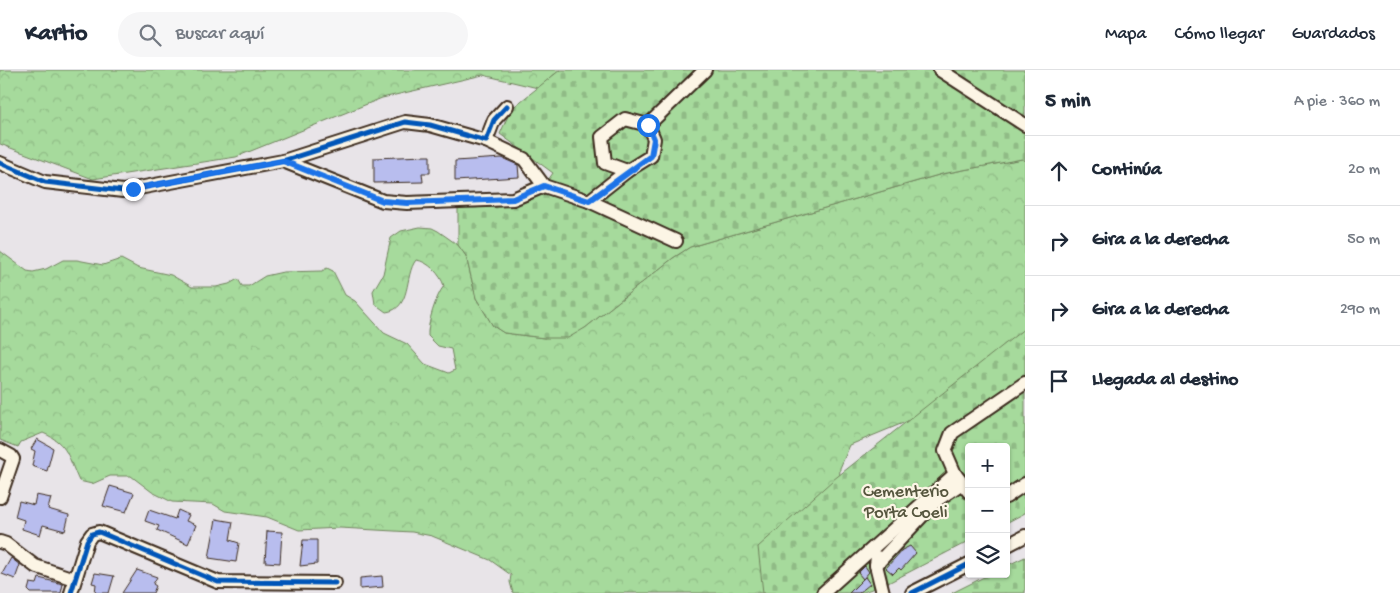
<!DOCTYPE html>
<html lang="es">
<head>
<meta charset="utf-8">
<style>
  :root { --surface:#fff; --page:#f6f6f7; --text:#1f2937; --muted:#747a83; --line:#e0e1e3 }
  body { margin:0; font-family:"Gochi Hand",sans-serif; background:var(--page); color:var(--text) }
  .controls { position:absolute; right:15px; bottom:15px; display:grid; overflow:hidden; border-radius:5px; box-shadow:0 1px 4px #0004 }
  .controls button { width:45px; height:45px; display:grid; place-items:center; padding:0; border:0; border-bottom:1px solid var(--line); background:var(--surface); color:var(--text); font:25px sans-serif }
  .stop { position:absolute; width:15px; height:15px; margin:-11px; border:4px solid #1a73e8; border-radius:50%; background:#fff }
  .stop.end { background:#1a73e8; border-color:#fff; box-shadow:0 1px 5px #0008 }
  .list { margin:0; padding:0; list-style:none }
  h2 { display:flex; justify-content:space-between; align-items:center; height:65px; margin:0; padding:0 20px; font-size:21px }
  h2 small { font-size:16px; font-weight:400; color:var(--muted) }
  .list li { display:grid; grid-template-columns:32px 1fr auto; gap:15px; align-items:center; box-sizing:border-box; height:70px; padding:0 20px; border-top:1px solid var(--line) }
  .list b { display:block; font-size:19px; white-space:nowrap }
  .list em { font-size:16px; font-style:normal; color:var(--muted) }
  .icon { flex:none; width:28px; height:28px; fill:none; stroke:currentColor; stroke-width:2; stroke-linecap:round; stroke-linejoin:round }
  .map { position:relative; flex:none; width:1025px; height:523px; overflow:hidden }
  header { display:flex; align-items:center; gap:30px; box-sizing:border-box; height:70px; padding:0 25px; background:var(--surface); border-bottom:1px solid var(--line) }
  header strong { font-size:24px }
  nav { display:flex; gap:28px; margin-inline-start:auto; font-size:18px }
  .search { width:350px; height:45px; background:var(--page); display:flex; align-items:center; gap:12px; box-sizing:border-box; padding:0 18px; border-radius:28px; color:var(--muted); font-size:19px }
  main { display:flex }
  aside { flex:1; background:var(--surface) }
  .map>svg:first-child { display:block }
  .forest { fill:url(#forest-crowns); stroke:#70825d }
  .cemetery { fill:url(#cemetery-stones); stroke:#70825d }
  .building { fill:#b8bdee; stroke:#3b2a1e }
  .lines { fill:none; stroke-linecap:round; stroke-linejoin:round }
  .minor-casing { stroke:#3b2a1e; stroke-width:16 }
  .minor { stroke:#fcf5e5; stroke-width:12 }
  .cycleway-casing { stroke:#fcf5e5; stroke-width:8 }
  .cycleway { stroke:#0057b8; stroke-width:5 }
  .route { stroke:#1a73e8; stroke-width:6 }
  .labels { text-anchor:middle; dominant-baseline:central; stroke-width:4.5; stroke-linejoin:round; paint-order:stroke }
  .park-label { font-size:18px; fill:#56563e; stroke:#fcf5e5 }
</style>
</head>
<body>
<header>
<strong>Kartio</strong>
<div class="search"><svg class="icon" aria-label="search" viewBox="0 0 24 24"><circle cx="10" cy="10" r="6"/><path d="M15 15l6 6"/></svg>Buscar aquí</div>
<nav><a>Mapa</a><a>Cómo llegar</a><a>Guardados</a></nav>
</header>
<main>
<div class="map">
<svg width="1025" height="523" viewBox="0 0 1025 523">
  <defs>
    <pattern id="forest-crowns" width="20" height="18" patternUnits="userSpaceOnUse" patternTransform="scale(1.25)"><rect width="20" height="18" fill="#a6da9c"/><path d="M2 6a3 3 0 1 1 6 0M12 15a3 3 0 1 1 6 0" fill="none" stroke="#90bb86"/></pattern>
    <pattern id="cemetery-stones" width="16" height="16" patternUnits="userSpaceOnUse" patternTransform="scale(1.25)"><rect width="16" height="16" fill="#a6da9c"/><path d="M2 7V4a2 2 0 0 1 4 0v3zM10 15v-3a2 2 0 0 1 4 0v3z" fill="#90bb86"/></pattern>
  </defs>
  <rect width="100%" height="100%" fill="#e8e4e8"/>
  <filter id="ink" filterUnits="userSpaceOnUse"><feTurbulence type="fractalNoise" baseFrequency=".02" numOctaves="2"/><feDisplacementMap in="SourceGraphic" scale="10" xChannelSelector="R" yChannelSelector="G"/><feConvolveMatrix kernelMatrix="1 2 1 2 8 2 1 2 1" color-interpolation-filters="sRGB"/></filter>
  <g filter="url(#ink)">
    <g class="forest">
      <polygon points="0,0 560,0 538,18 483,5 382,28 236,87 93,109 0,74"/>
      <path d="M1022,89H1025V281L966,327L850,375L840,398L839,418L788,523H513L510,512L511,505L490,490L432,466L412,462L340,458L299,460L267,447L225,441L213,434L172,432L152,422L131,406H110L92,414L79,411C68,388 69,374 43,363L21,372L18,377L0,370V181L27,201L33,202L46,199L63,190H77L103,195L121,189L138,198L171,205L192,217H216L229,214L238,209L242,216H249L265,206L283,202L322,201L327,198L333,201L345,225L355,231L384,263L407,274L425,294L449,303L455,300L451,279L438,276L428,266C427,255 436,225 444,216C441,205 428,191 416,190C404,205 412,239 386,242L375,234L373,221L383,204L391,168L401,161L420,157L432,158L438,161L458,175L466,186L476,228L493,256L504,263L544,268L585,258L673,188L690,177L942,104Z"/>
    </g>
    <g class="cemetery">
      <polygon points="560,0 1025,0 1025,91 1022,89 942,104 690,177 673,188 585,258 568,268 544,268 504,263 493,256 476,228 466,186 458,175 458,130 537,126 553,103 500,64 511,39"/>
      <polygon points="1025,258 1025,443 1006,453 1006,377 969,377 969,471 890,512 861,523 763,523 758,477 833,410"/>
      <polygon points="1025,487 1025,523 952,523 990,504 1006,504 1006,496"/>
    </g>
    <g class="building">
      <polygon points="425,86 430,86 430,103 422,103 423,112 374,113 374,88"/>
      <polygon points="502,88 518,95 519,107 455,111 455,91"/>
      <polygon points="37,369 53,378 47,401 32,396 35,381 31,379"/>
      <polygon points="110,416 134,423 126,442 103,436"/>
      <polygon points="36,425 51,428 48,439 69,445 65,461 43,455 40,465 22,459 24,450 15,447 19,431 34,435"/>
      <polygon points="149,440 175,449 178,440 189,445 186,451 196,455 188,474 157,460 159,456 145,451"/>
      <polygon points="216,449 233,452 230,470 239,473 236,492 209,488"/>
      <polygon points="267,461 282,462 280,493 265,492"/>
      <polygon points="303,470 317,470 317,494 300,496"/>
      <polygon points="910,476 916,483 901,500 899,498 893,504 886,498 902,480"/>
      <polygon points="11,488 20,495 15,509 2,504"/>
      <polygon points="865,496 869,502 863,509 858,503"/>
      <polygon points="137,500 157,507 153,514 156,516 153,523 122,523"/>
      <polygon points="95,503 114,506 109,523 95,523 96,514 92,513"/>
      <polygon points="382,506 383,517 360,519 360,508"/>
      <polygon points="865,507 870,514 859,523 849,523"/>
      <polygon points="39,508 63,514 61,523 31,523 28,520 30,513 37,514"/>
    </g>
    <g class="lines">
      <g class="minor-casing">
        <g id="minor">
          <polyline points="940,0 1025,55"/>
          <polygon points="625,49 648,55 654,69 651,86 627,101 605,93 602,67"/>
          <polyline points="648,55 705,0"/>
          <polyline points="486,71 524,89 544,116"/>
          <polyline points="283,91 383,131 407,133 513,129 544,116 589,131 676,171"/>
          <polyline points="0,93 45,112 123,121 283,91 405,52 430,55 486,71 494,50 507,36"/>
          <polyline points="589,131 627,101"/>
          <polyline points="0,380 11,386 13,389 0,427"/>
          <polyline points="969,422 955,404 945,381 952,363 1025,313"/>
          <polyline points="1006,427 1025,414"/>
          <polyline points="0,472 6,474 35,496 74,509"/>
          <polyline points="1006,476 1025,466"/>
          <polyline points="877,487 876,495 883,523"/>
          <polyline points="876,495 937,430 962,413"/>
          <polyline points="71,523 87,471 92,464 99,462 218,512 335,513"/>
          <polyline points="823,523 955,404"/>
          <polyline points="912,523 969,494"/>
        </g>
      </g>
      <use href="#minor" class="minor"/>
      <g class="cycleway-casing">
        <g id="cycleway">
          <polyline points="0,93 45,112 123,121 283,91 405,52 430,55 486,71 494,50 507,36"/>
          <polyline points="71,523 87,471 92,464 99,462 218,512 335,513"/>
          <polyline points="912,523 969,494"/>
        </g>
      </g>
      <use href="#cycleway" class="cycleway"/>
    </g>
  </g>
  <g class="lines" filter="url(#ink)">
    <polyline class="route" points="133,119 283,91 383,131 407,133 513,129 544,116 589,131 651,86 654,69 648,55"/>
  </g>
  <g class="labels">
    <g class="park-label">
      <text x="906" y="422">Cementerio<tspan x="906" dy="21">Porta Coeli</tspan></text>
    </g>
  </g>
</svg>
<div class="controls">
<button>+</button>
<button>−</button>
<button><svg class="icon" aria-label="layers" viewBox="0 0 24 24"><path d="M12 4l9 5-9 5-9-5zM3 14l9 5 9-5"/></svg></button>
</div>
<div class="stop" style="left:648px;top:55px"></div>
<div class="stop end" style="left:133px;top:119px"></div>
</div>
<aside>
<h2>5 min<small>A pie · 360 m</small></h2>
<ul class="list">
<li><svg class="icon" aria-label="ahead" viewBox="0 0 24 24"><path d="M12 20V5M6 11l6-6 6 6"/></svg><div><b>Continúa</b></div><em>20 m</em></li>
<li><svg class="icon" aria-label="right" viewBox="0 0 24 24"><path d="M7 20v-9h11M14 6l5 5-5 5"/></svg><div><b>Gira a la derecha</b></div><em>50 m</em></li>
<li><svg class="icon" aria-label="right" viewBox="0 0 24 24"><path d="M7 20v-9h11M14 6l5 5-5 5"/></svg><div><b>Gira a la derecha</b></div><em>290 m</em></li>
<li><svg class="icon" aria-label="arrive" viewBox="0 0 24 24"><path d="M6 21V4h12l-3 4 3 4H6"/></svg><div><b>Llegada al destino</b></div></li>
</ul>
</aside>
</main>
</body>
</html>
